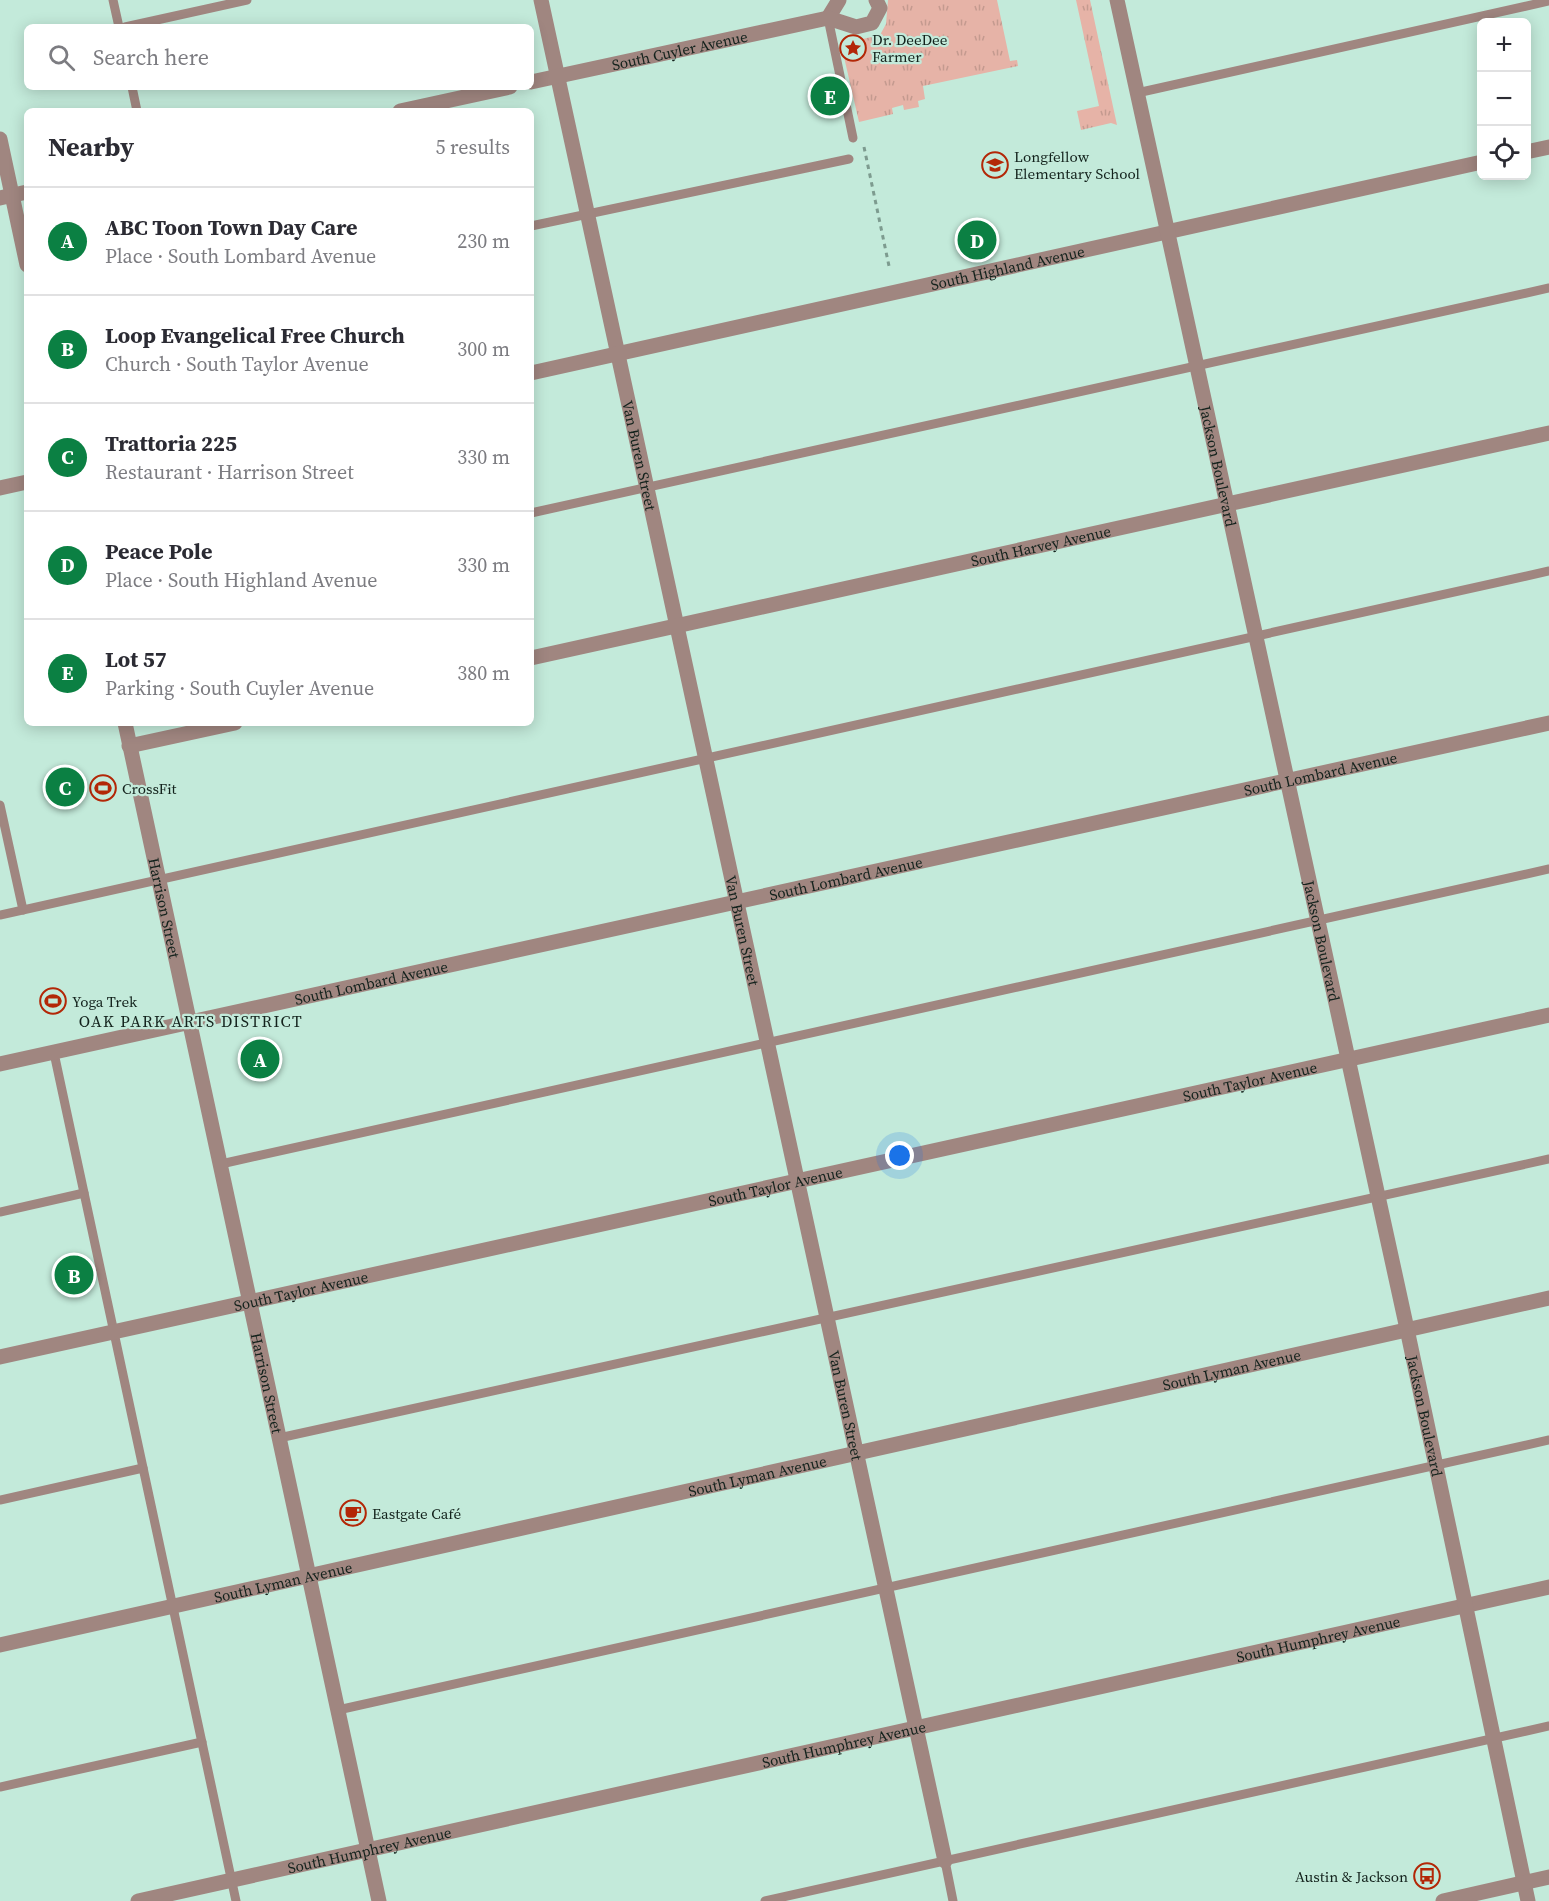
<!DOCTYPE html>
<html lang="en">
<head>
<meta charset="utf-8">
<style>
  :root { --surface:#fff; --page:#f2f2f3; --text:#2b2b33; --muted:#7c7c81; --line:#e1e1e2; --accent:#0b8043 }
  body { margin:0; font-family:"Source Serif 4",serif; background:var(--page); color:var(--text) }
  .controls { position:absolute; right:18px; top:18px; display:grid; overflow:hidden; border-radius:9px; box-shadow:0 3px 15px #0003 }
  .controls button { width:54px; height:54px; display:grid; place-items:center; padding:0; border:0; border-bottom:2px solid var(--line); background:var(--surface); color:var(--text); font:30px sans-serif }
  .you { position:absolute; left:900px; top:1156px; width:21px; height:21px; margin:-15px; border:4px solid #fff; border-radius:50%; background:#1a73e8; box-shadow:0 0 0 9px #1a73e833 }
  .badge { display:grid; place-items:center; width:39px; height:39px; border-radius:50%; background:var(--accent); color:#fff; font-size:20px; font-weight:700 }
  .pin { position:absolute; translate:-50% -50%; border:3px solid #fff; box-shadow:0 2px 6px #0006 }
  .list { margin:0; padding:0; list-style:none }
  h2 { display:flex; justify-content:space-between; align-items:center; height:78px; margin:0; padding:0 24px; font-size:26px }
  h2 small { font-size:20px; font-weight:400; color:var(--muted) }
  .list li { display:grid; grid-template-columns:39px 1fr auto; gap:18px; align-items:center; box-sizing:border-box; height:108px; padding:0 24px; border-top:2px solid var(--line) }
  .list b { display:block; font-size:22px; white-space:nowrap }
  .list p { margin:0; font-size:20px; white-space:nowrap; color:var(--muted) }
  .list em { font-size:20px; font-style:normal; color:var(--muted) }
  .icon { flex:none; width:33px; height:33px; fill:none; stroke:currentColor; stroke-width:2; stroke-linecap:round; stroke-linejoin:round }
  .map { position:relative; flex:none; width:1549px; height:1901px; overflow:hidden }
  .search { position:absolute; background:var(--surface); box-shadow:0 3px 15px #0003; left:24px; top:24px; width:510px; height:66px; display:flex; align-items:center; gap:15px; box-sizing:border-box; padding:0 21px; border-radius:9px; color:var(--muted); font-size:22px }
  .panel { position:absolute; background:var(--surface); box-shadow:0 3px 15px #0003; left:24px; top:108px; width:510px; height:618px; border-radius:9px }
  .map>svg:first-child { display:block }
  .grass { fill:url(#grass-tufts) }
  .lines { fill:none; stroke-linecap:round; stroke-linejoin:round }
  .path { stroke:#7d9b8f; stroke-width:3; stroke-dasharray:4.5 4.5; stroke-linecap:butt }
  .service { stroke:#a08680; stroke-width:9 }
  .minor { stroke:#a08680; stroke-width:15 }
  .tertiary { stroke:#a08680; stroke-width:15 }
  .labels { text-anchor:middle; dominant-baseline:central; stroke-width:4.5; stroke-linejoin:round; paint-order:stroke }
  .poi-label { font-size:15px; fill:#13221c; stroke:#c3eada; text-anchor:start }
  .street-label { font-size:15px; fill:#13221c; stroke:#c3eada }
  .neighbourhood-label { font-size:16px; letter-spacing:1.5px; fill:#13221c; stroke:#c3eada }
</style>
</head>
<body>
<div class="map">
<svg width="1549" height="1901" viewBox="0 0 1549 1901">
  <defs>
    <pattern id="grass-tufts" width="24" height="20" patternUnits="userSpaceOnUse" patternTransform="scale(1.5)"><rect width="24" height="20" fill="#e6b3a7"/><path d="M3 7l-1-3M5 7V3M7 7l1-3M15 17l-1-3M17 17v-4M19 17l1-3" fill="none" stroke="#c49a8f"/></pattern>
  </defs>
  <rect width="100%" height="100%" fill="#c3eada"/>
  <g class="grass">
    <polygon points="888,0 997,0 1010,61 1017,60 1018,66 923,86 925,99 918,101 919,107 904,110 903,105 892,108 893,114 859,122 841,44 880,35 886,24"/>
    <polygon points="1076,0 1090,0 1117,125 1111,123 1081,130 1077,111 1099,106"/>
  </g>
  <g class="lines">
    <polyline class="path" points="864,147 889,266"/>
    <g class="service">
      <polyline points="113,0 119,27"/>
      <polyline points="828,18 853,138"/>
      <polyline points="125,27 247,0"/>
      <polyline points="132,87 137,111"/>
      <polyline points="1137,93 1549,1"/>
      <polyline points="531,226 849,159"/>
      <polyline points="531,513 1549,288"/>
      <polyline points="0,805 23,910"/>
      <polyline points="0,915 1549,571"/>
      <polyline points="54,1053 236,1901"/>
      <polyline points="221,1164 1549,869"/>
      <polyline points="0,1212 84,1193"/>
      <polyline points="279,1438 1549,1159"/>
      <polyline points="0,1500 143,1468"/>
      <polyline points="338,1710 1549,1440"/>
      <polyline points="0,1787 202,1742"/>
      <polyline points="945,1861 953,1901"/>
      <polyline points="765,1901 1549,1726"/>
    </g>
    <g class="minor">
      <path id="s1" d="M541,0L945,1861"/>
      <polyline points="828,18 839,0"/>
      <path id="s2" d="M531,82L828,18L856,27L872,23L880,8L876,0"/>
      <polyline points="400,111 510,87"/>
      <polyline points="0,139 27,265"/>
      <polyline points="1526,152 1549,147"/>
      <polyline points="0,198 27,192"/>
      <path id="s3" d="M531,373L1482,162"/>
      <polyline points="0,488 27,482"/>
      <path id="s4" d="M531,658L1549,433"/>
      <path id="s5" d="M125,723L379,1901"/>
      <polyline points="129,746 235,723"/>
      <path id="s6" d="M0,1064L1549,723"/>
      <path id="s7" d="M0,1357L1549,1015"/>
      <path id="s8" d="M0,1645L1549,1298"/>
      <path id="s9" d="M138,1901L1549,1587"/>
    </g>
    <g class="tertiary">
      <path id="s10" d="M1117,0L1407,1329L1528,1901"/>
      <polyline points="1443,1901 1549,1877"/>
    </g>
  </g>
  <defs>
    <g id="sight-ring" transform="scale(1.35)"><circle r="9.5" fill="#c3eada" stroke="#b32707" stroke-width="1.5"/><path d="M0-6L1.8-2.2L6-1.7L2.9 1.2L3.7 5.4L0 3.3L-3.7 5.4L-2.9 1.2L-6-1.7L-1.8-2.2Z" fill="#b32707"/></g>
    <g id="school-ring" transform="scale(1.35)"><circle r="9.5" fill="#c3eada" stroke="#b32707" stroke-width="1.5"/><path d="M0-5L7-2L0 1L-7-2ZM-4 1L0 2.5L4 1V4Q0 6-4 4Z" fill="#b32707"/></g>
    <g id="stadium-ring" transform="scale(1.35)"><circle r="9.5" fill="#c3eada" stroke="#b32707" stroke-width="1.5"/><path d="M0-5a6.5 5 0 1 0 0 10a6.5 5 0 1 0 0-10ZM-3.5-1.8h7v3.6h-7Z" fill="#b32707"/></g>
    <g id="cafe-ring" transform="scale(1.35)"><circle r="9.5" fill="#c3eada" stroke="#b32707" stroke-width="1.5"/><path d="M-5.5-4.5H6V0H3Q3 3.5 0 3.5H-2.5Q-5.5 3.5-5.5 0ZM3-3.2v2h1.7v-2ZM-6 4.5H4V6H-6Z" fill="#b32707"/></g>
    <g id="bus-ring" transform="scale(1.35)"><circle r="9.5" fill="#c3eada" stroke="#b32707" stroke-width="1.5"/><path d="M-5-6H5V4H4V6H2V4H-2V6H-4V4H-5ZM-3.5-4V0h7V-4ZM-3.5 1.2v1.5H-2V1.2ZM2 1.2v1.5H3.5V1.2Z" fill="#b32707"/></g>
  </defs>
  <g fill-rule="evenodd">
    <use href="#sight-ring" x="853" y="48"/>
    <use href="#school-ring" x="995" y="165"/>
    <use href="#stadium-ring" x="103" y="788"/>
    <use href="#stadium-ring" x="53" y="1001"/>
    <use href="#cafe-ring" x="353" y="1513"/>
    <use href="#bus-ring" x="1427" y="1876"/>
  </g>
  <g class="labels">
    <g class="poi-label">
      <text x="872" y="39">Dr. DeeDee<tspan x="872" dy="17">Farmer</tspan></text>
      <text x="1014" y="156">Longfellow<tspan x="1014" dy="17">Elementary School</tspan></text>
      <text x="122" y="788">CrossFit</text>
      <text x="72" y="1001">Yoga Trek</text>
      <text x="372" y="1513">Eastgate Café</text>
      <text x="1408" y="1876" text-anchor="end">Austin &amp; Jackson</text>
    </g>
    <g class="street-label">
      <text stroke="none"><textPath href="#s2" startOffset="152">South Cuyler Avenue</textPath></text>
      <text stroke="none"><textPath href="#s3" startOffset="488">South Highland Avenue</textPath></text>
      <text stroke="none"><textPath href="#s1" startOffset="466">Van Buren Street</textPath></text>
      <text stroke="none"><textPath href="#s10" startOffset="477">Jackson Boulevard</textPath></text>
      <text stroke="none"><textPath href="#s4" startOffset="522">South Harvey Avenue</textPath></text>
      <text stroke="none"><textPath href="#s6" startOffset="1352">South Lombard Avenue</textPath></text>
      <text stroke="none"><textPath href="#s6" startOffset="866">South Lombard Avenue</textPath></text>
      <text stroke="none"><textPath href="#s5" startOffset="189">Harrison Street</textPath></text>
      <text stroke="none"><textPath href="#s1" startOffset="952">Van Buren Street</textPath></text>
      <text stroke="none"><textPath href="#s10" startOffset="963">Jackson Boulevard</textPath></text>
      <text stroke="none"><textPath href="#s6" startOffset="380">South Lombard Avenue</textPath></text>
      <text stroke="none"><textPath href="#s7" startOffset="1280">South Taylor Avenue</textPath></text>
      <text stroke="none"><textPath href="#s7" startOffset="794">South Taylor Avenue</textPath></text>
      <text stroke="none"><textPath href="#s7" startOffset="308">South Taylor Avenue</textPath></text>
      <text stroke="none"><textPath href="#s8" startOffset="1262">South Lyman Avenue</textPath></text>
      <text stroke="none"><textPath href="#s5" startOffset="675">Harrison Street</textPath></text>
      <text stroke="none"><textPath href="#s1" startOffset="1438">Van Buren Street</textPath></text>
      <text stroke="none"><textPath href="#s10" startOffset="1449">Jackson Boulevard</textPath></text>
      <text stroke="none"><textPath href="#s8" startOffset="776">South Lyman Avenue</textPath></text>
      <text stroke="none"><textPath href="#s8" startOffset="290">South Lyman Avenue</textPath></text>
      <text stroke="none"><textPath href="#s9" startOffset="1209">South Humphrey Avenue</textPath></text>
      <text stroke="none"><textPath href="#s9" startOffset="723">South Humphrey Avenue</textPath></text>
      <text stroke="none"><textPath href="#s9" startOffset="237">South Humphrey Avenue</textPath></text>
    </g>
    <g class="neighbourhood-label">
      <text x="191" y="1021">OAK PARK ARTS DISTRICT</text>
    </g>
  </g>
</svg>
<div class="controls">
<button>+</button>
<button>−</button>
<button><svg class="icon" aria-label="locate" viewBox="0 0 24 24"><circle cx="12" cy="12" r="6"/><path d="M12 2v4M12 18v4M2 12h4M18 12h4"/></svg></button>
</div>
<div class="you"></div>
<div class="pin badge" style="left:260px;top:1059px">A</div>
<div class="pin badge" style="left:74px;top:1275px">B</div>
<div class="pin badge" style="left:65px;top:787px">C</div>
<div class="pin badge" style="left:977px;top:240px">D</div>
<div class="pin badge" style="left:830px;top:96px">E</div>
<div class="search"><svg class="icon" aria-label="search" viewBox="0 0 24 24"><circle cx="10" cy="10" r="6"/><path d="M15 15l6 6"/></svg>Search here</div>
<section class="panel">
<h2>Nearby<small>5 results</small></h2>
<ul class="list">
<li><span class="badge">A</span><div><b>ABC Toon Town Day Care</b><p>Place · South Lombard Avenue</p></div><em>230 m</em></li>
<li><span class="badge">B</span><div><b>Loop Evangelical Free Church</b><p>Church · South Taylor Avenue</p></div><em>300 m</em></li>
<li><span class="badge">C</span><div><b>Trattoria 225</b><p>Restaurant · Harrison Street</p></div><em>330 m</em></li>
<li><span class="badge">D</span><div><b>Peace Pole</b><p>Place · South Highland Avenue</p></div><em>330 m</em></li>
<li><span class="badge">E</span><div><b>Lot 57</b><p>Parking · South Cuyler Avenue</p></div><em>380 m</em></li>
</ul>
</section>
</div>
</body>
</html>
